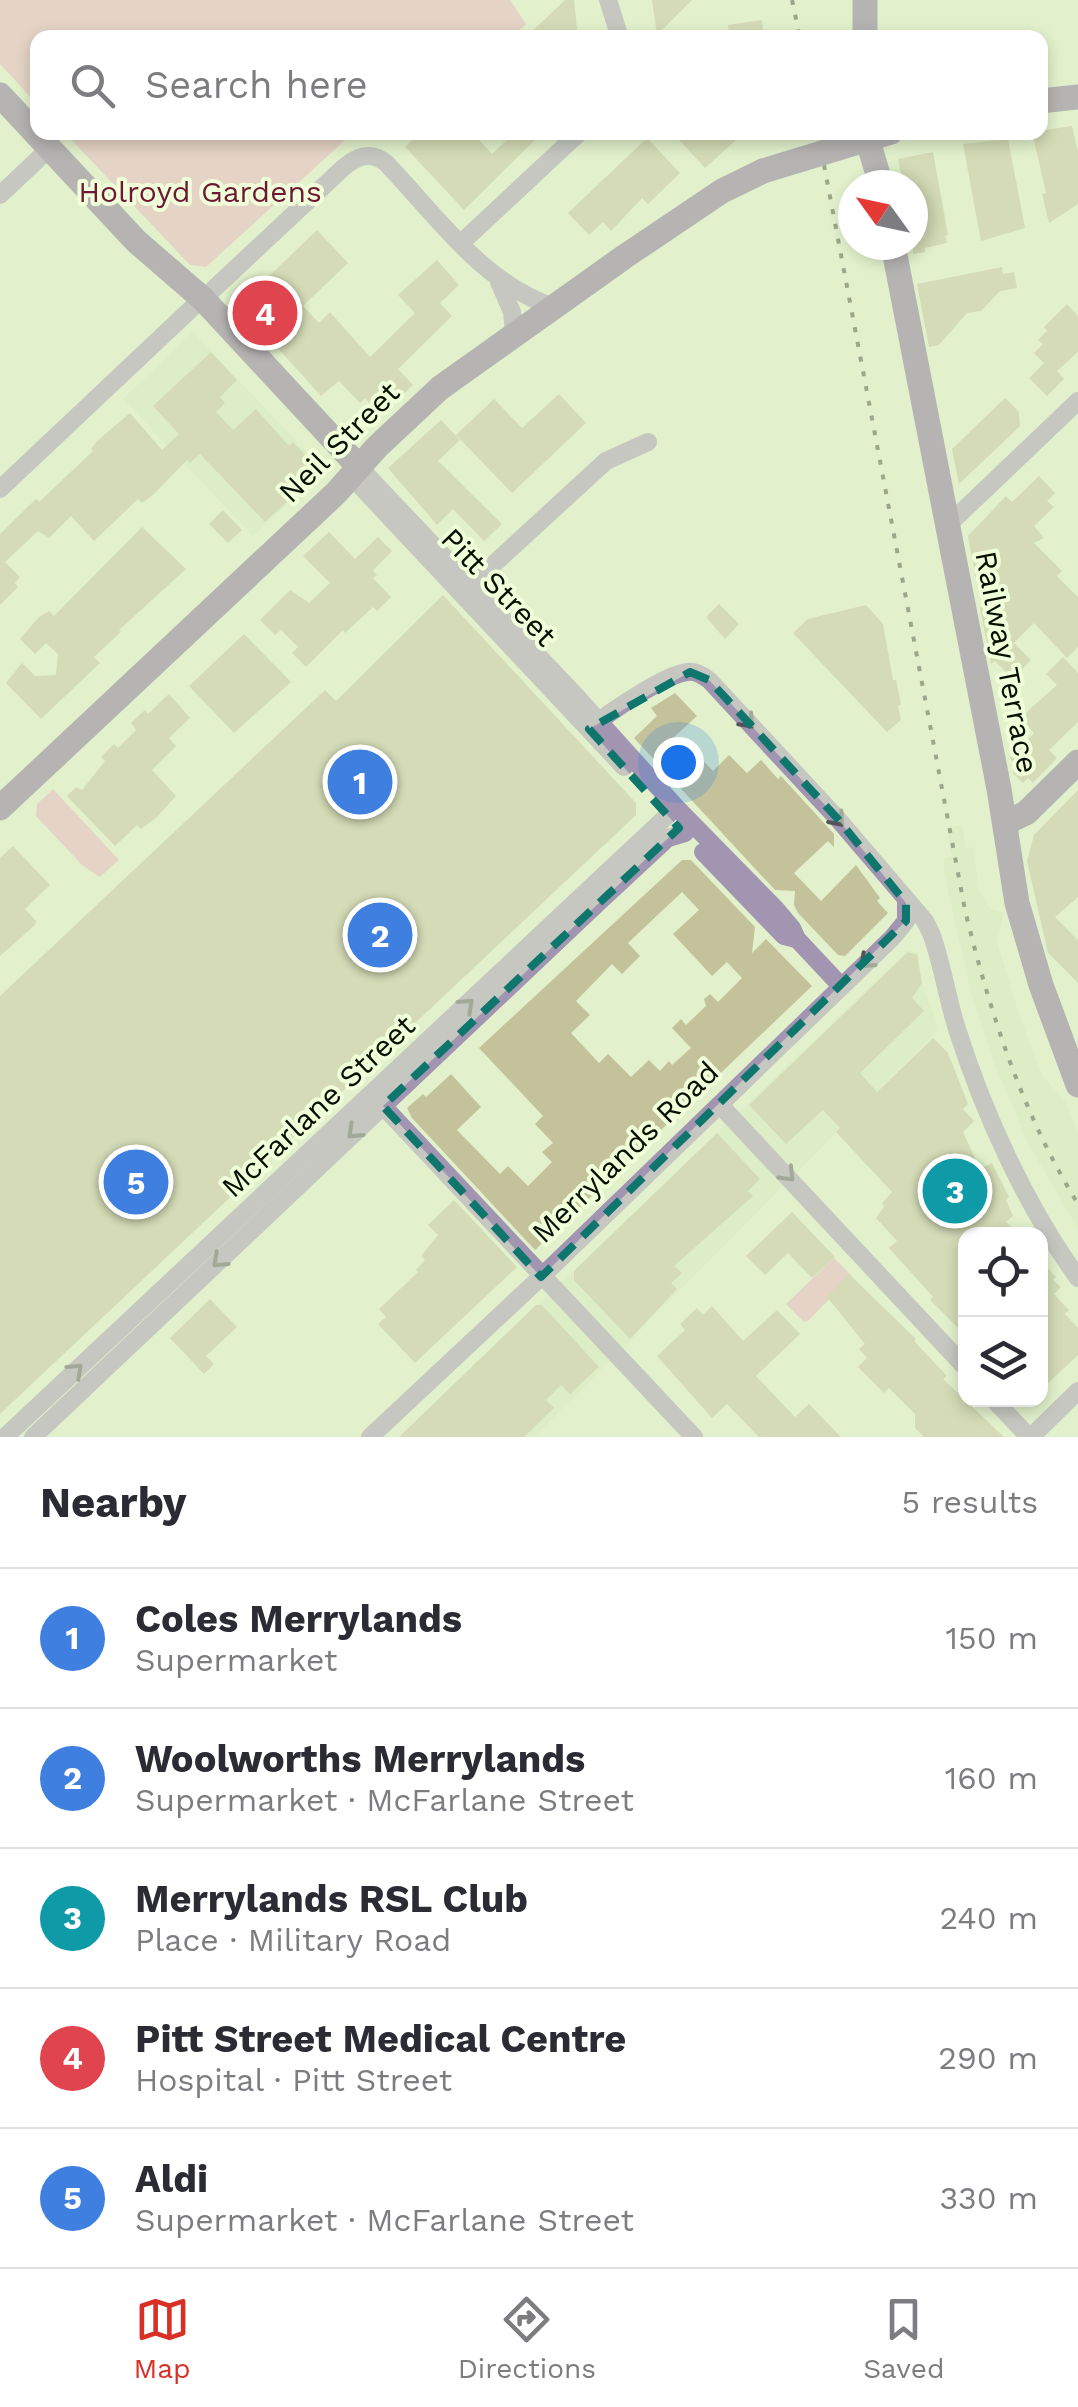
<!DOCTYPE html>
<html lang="en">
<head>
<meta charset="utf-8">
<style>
  :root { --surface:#fff; --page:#f7f7f7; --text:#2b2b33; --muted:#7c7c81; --line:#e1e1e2; --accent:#d93025 }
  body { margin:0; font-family:"Work Sans",sans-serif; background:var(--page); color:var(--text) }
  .controls { position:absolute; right:30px; bottom:30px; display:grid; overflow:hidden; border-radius:20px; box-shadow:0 5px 15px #0003 }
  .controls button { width:90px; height:90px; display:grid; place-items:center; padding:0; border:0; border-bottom:2px solid var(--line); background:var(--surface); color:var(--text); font:50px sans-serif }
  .compass { position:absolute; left:838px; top:170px; width:90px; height:90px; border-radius:50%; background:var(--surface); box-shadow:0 5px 15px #0003; rotate:303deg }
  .you { position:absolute; left:678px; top:762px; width:35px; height:35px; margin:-25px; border:8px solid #fff; border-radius:50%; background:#1a73e8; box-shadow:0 0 0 15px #1a73e833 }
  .badge { display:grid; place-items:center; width:65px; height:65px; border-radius:50%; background:var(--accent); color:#fff; font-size:32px; font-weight:700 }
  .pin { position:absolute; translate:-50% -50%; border:5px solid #fff; box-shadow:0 2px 10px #0006 }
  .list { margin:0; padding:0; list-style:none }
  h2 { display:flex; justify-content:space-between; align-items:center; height:130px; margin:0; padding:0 40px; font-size:42px }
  h2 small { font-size:32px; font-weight:400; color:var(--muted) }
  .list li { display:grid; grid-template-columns:65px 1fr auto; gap:30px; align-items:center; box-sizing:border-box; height:140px; padding:0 40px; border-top:2px solid var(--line) }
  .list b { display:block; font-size:38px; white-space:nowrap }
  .list p { margin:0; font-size:32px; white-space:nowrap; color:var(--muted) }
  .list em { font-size:32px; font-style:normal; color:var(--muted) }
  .icon { flex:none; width:55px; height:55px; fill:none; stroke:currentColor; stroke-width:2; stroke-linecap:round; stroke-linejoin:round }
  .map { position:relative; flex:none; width:1078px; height:1437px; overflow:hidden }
  .search { position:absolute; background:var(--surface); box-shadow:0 5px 15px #0003; left:30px; right:30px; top:30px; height:110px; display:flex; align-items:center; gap:25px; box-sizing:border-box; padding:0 35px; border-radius:20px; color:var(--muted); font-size:38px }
  .sheet { height:830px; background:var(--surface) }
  nav { display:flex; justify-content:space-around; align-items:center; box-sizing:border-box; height:140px; border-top:2px solid var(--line); background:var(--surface); font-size:28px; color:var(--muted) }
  nav a { display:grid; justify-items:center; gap:5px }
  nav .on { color:var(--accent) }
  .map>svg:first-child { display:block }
  .built { fill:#d7e9bc }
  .green { fill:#e9b2bc }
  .building { fill:#c4c29b; fill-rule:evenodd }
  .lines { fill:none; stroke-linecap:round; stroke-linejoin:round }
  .street { stroke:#a295b1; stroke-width:18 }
  .secondary { stroke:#7f6c94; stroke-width:25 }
  .rail { stroke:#454d3a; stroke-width:4; stroke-dasharray:5 10; stroke-linecap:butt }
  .secondary-bridge { stroke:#7f6c94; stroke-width:25 }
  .oneway { stroke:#56525a }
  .marked { fill:none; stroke:#0f766e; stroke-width:8; stroke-dasharray:20 12; stroke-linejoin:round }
  .labels { text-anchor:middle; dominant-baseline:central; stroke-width:8; stroke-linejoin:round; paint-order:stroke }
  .park-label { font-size:30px; fill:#701735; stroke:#efffd9 }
  .street-label { font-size:30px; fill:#090e03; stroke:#efffd9 }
</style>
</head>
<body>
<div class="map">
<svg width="1078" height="1437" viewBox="0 0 1078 1437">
  <rect width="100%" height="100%" fill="#e2f1cc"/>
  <g class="built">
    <polygon points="193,332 319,465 319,475 253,536 123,399"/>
    <polygon points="962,825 966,848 974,847 978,889 990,909 1004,913 997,942 1021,1020 1043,1077 1065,1101 1078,1131 1078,1229 1028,1143 995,1065 972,997 944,873 944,858 952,856 947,828"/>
    <polygon points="908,950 918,953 921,980 939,1029 534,1437 400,1437"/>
  </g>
  <g class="green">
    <polygon points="0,0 510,0 526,24 511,38 38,38 37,104 0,64"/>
    <polygon points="65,133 353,133 206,267 190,265"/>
    <polygon points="53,789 119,860 100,877 82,865 36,816 37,804"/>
    <polygon points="834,1258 852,1276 808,1321 804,1322 786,1304"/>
  </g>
  <g class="building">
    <polygon points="565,0 574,0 578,38 525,38"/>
    <polygon points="652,0 692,0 657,35"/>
    <polygon points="762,20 764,38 730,38 728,25"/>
    <polygon points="1072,126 1078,151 1078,204 1049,223 1042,194 1046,193 1032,132"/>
    <polygon points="420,132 472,132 492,154 509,138 503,132 543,132 464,210 405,147"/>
    <polygon points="672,132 745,132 705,168"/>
    <polygon points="647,138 680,173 648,204 642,198 611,231 603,222 589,235 568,213"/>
    <polygon points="1008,139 1025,228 981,241 963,144"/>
    <polygon points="933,152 948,235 945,236 947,243 925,248 925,252 913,254 913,185 903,185 898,159"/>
    <polygon points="317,230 348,263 303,306 319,323 330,312 370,357 415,313 398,295 437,260 459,285 440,303 452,316 398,369 413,385 381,416 365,398 360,403 339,381 321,396 239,305"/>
    <polygon points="1002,267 1003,274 1014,272 1017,288 1000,291 981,311 967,313 939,345 929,347 917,284"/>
    <polygon points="1067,304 1078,316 1078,352 1057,371 1064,379 1047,396 1029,378 1044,363 1034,353 1043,344 1038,340 1047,331 1044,327"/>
    <polygon points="211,352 237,380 220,397 225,403 216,412 233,430 256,409 289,446 293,442 317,468 317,474 265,522 200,454 190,463 187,460 154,494 142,503 138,499 94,541 71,516 49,538 38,531 5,562 20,577 15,583 18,587 0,605 0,534 36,499 39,502 93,451 91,449 97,441 130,413 162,450 179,434 153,406"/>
    <polygon points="559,394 586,423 512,493 456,435 494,399 522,428"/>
    <polygon points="1005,398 1019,412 1020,426 959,484 952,449"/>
    <polygon points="441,420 460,440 438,461 502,524 484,541 453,509 437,525 388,468"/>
    <polygon points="1039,476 1055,493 1047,501 1054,507 1034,526 1044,538 1034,543 1062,571 1057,576 1078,597 1078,647 1067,658 1034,623 1014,643 1031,660 1013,679 995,661 991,664 980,608 988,599 978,590 968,536 1006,496 1012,502"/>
    <polygon points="223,510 242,530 228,543 209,524"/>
    <polygon points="142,527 186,569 119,630 121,632 94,657 100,663 41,719 6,683 22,663 35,676 56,675 58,654 46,643 35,654 20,639 39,617 49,611 54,616"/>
    <polygon points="329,532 355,559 378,537 392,551 373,570 377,575 373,578 391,597 377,611 373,607 345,633 343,630 306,667 292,653 298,647 281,630 275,635 260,620 290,590 309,603 330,583 303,556"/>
    <polygon points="443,595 636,803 636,815 0,1414 0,996 325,690 336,701"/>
    <polygon points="719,604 739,624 725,639 706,617"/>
    <polygon points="866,605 883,624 893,680 896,680 901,704 898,706 901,720 887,732 793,633 808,619"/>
    <polygon points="244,634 291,682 234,733 189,686"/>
    <polygon points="1063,657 1078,673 1078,722 1049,750 1057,758 1033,783 1028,778 1023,783 1013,773 1014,764 1010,758 1034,733 1020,718 1057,685 1046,674"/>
    <polygon points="675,693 697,716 673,738 689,755 694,751 713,771 729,755 747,773 761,760 778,779 781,776 834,834 834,847 828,841 794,873 821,901 856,865 880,898 877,901 888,913 845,956 838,955 798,913 794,905 795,891 775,890 634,738 657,716 651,708"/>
    <polygon points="169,694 190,718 169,738 176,746 152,770 176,796 157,817 141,829 137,825 115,846 67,796 76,787 82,790 105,761 101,757 114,744 118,748 136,730 131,723 145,710 148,714"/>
    <polygon points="1078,790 1078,897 1055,917 1078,940 1078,983 1048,953 1027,861 1034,835"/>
    <polygon points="13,846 50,885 25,909 36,921 35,925 0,956 0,858"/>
    <path d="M682,860H691L755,927L752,953L766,939L812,986L535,1250L412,1118L407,1108L423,1094L426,1097L451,1074L481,1107L457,1130L500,1174L508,1166L528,1186L552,1162L542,1152L553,1143L535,1124L543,1116L479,1048ZM682,892L699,910L673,934L712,976L727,962L742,978L718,1002L710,994L704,999L706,1006L686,1025L681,1019L672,1028L691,1048L672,1065L669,1061L660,1071L649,1060L631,1077L608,1054L599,1063L571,1033L590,1015L576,1001L612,964L622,974L640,956L628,943Z"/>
    <polygon points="908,952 917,955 922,983 912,998 924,1011 860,1073 877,1092 933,1038 948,1053 968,1104 963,1109 974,1121 963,1132 980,1169 992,1163 1009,1197 1006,1200 1013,1216 1006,1222 1012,1227 1004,1234 966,1234 966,1336 930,1300 933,1297 889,1248 897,1241 876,1218 884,1207 882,1203 892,1192 836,1132 840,1128 823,1110 786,1144 749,1105"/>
    <polygon points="717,1133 760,1179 748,1191 753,1196 674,1266 682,1273 671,1283 677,1289 630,1339 574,1280 574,1271"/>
    <polygon points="454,1200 517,1267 415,1363 378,1324 386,1317 379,1309 418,1272 416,1270 425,1260 421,1256 438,1235 428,1225"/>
    <polygon points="792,1212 835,1257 812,1278 788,1253 765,1275 746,1256"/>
    <polygon points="1040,1260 1056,1277 1053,1280 1061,1287 1054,1294 1069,1310 1065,1314 1078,1328 1078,1355 1047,1384 1040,1377"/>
    <polygon points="849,1274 916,1339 914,1341 947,1376 943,1379 1004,1437 924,1437 915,1428 915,1414 889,1388 884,1393 858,1367 867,1358 859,1349 865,1344 827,1297"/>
    <polygon points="210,1299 237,1327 206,1356 214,1364 204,1374 170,1338"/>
    <polygon points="536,1305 542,1305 599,1367 590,1375 570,1394 561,1385 546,1400 554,1408 524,1437 399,1437"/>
    <polygon points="712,1306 743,1341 777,1310 800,1334 756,1376 795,1417 809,1404 841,1437 759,1437 727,1404 712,1418 657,1356 685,1330 680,1324 697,1308 703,1315"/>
  </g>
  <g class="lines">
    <g class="street">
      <polyline points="608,0 620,38"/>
      <polyline points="0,195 50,148"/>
      <polyline points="461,243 580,132"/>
      <polyline points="499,282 512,312 514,334"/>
      <path d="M203,299L344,167C357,156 371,151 386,163C437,216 481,282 553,307"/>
      <polyline points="359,467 577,697 676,807 775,908 792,928 797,939 841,986"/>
      <polyline points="351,476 624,767"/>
      <polyline points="0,489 192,308"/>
      <polyline points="948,525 1078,401"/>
      <polyline points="471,585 606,461 648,442"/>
      <path d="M589,729C608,713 664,675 687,672C696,671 702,675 709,680L837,818L925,921L931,933C942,962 947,998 957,1029C984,1114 1026,1206 1078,1278"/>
      <polyline points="703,852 784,936 796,939"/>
      <polyline points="720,1105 966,1368"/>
      <polyline points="383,1106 694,1437"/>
      <polyline points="994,1400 1029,1437"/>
      <polyline points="5,1437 668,815"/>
      <polyline points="33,1437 599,902 668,838 685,833"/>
      <polyline points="370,1437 541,1277 892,938 906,921 906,903"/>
      <polyline points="1031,1437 1078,1391"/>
    </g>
    <g class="secondary">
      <polyline points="865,0 865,38"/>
      <polyline points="0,95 136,241 203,299 359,467"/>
      <polyline points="1040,101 1078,97"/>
      <polyline points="871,151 881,185"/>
      <polyline points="893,245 999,789 1017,903 1041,985 1078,1085"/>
      <polyline points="0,808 336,493 377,447 440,388 624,257 722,191 763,171"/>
      <polyline points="1005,823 1026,813 1078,762"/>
    </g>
    <g class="rail">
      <polyline points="792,0 800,38"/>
      <polyline points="818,132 819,142"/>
      <path d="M824,165L965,910C990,1013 1022,1113 1078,1204"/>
    </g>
    <polyline class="secondary-bridge" points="763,171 891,132"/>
  </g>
  <defs><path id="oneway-chevron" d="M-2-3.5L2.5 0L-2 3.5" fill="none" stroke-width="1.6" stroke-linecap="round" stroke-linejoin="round" transform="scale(2.5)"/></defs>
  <g class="oneway">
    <use href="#oneway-chevron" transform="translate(748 722) rotate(47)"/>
    <use href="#oneway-chevron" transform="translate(838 820) rotate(49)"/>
    <use href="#oneway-chevron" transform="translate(866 962) rotate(137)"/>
    <use href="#oneway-chevron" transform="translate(467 1005) rotate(-43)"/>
    <use href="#oneway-chevron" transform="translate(354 1132) rotate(137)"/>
    <use href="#oneway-chevron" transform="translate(788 1175) rotate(46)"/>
    <use href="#oneway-chevron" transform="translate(219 1261) rotate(137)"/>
    <use href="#oneway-chevron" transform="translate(76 1370) rotate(-43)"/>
  </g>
  <path d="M0 0H1078V1437H0ZM690,672L709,680L837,818L906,903V921L541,1277L383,1106L679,828L589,729Z" fill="#e2f1cc" fill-opacity=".55" fill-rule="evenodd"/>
  <path class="marked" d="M690,672L709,680L837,818L906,903V921L541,1277L383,1106L679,828L589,729Z"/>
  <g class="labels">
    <g class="park-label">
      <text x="200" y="191">Holroyd Gardens</text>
    </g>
    <g class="street-label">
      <text transform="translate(339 442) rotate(-45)">Neil Street</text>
      <text transform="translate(499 587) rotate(46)">Pitt Street</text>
      <text transform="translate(1007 662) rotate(79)">Railway Terrace</text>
      <text transform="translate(318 1106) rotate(-43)">McFarlane Street</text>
      <text transform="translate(625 1152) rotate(-44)">Merrylands Road</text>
    </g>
  </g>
</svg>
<div class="controls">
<button><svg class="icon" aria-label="locate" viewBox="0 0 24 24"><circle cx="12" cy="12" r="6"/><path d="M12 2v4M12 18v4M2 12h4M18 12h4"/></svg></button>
<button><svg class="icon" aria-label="layers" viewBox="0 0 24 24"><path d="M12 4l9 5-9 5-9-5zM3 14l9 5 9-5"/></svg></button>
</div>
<svg class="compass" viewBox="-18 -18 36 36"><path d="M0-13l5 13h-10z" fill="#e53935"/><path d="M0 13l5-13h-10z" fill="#7c7c81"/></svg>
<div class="you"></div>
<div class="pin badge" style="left:360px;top:782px;background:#3f7fe0">1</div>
<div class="pin badge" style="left:380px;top:935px;background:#3f7fe0">2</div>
<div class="pin badge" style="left:955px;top:1191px;background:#0f9aa8">3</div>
<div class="pin badge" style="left:265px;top:313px;background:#e0444e">4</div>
<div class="pin badge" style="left:136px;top:1182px;background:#3f7fe0">5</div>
<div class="search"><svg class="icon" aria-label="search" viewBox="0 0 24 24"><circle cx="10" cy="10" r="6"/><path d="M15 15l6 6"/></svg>Search here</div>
</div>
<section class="sheet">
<h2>Nearby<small>5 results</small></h2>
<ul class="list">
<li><span class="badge" style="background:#3f7fe0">1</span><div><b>Coles Merrylands</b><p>Supermarket</p></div><em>150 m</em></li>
<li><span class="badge" style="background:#3f7fe0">2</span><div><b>Woolworths Merrylands</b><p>Supermarket · McFarlane Street</p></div><em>160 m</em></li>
<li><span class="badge" style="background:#0f9aa8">3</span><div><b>Merrylands RSL Club</b><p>Place · Military Road</p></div><em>240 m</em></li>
<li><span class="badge" style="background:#e0444e">4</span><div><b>Pitt Street Medical Centre</b><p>Hospital · Pitt Street</p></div><em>290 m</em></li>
<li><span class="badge" style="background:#3f7fe0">5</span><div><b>Aldi</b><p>Supermarket · McFarlane Street</p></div><em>330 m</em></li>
</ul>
</section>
<nav>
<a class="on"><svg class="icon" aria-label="map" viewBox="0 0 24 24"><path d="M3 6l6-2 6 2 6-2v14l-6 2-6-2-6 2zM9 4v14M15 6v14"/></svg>Map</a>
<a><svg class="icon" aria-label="directions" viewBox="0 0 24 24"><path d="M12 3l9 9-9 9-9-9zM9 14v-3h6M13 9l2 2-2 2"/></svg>Directions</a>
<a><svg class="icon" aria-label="saved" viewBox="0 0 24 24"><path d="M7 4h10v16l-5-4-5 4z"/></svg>Saved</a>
</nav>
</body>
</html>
